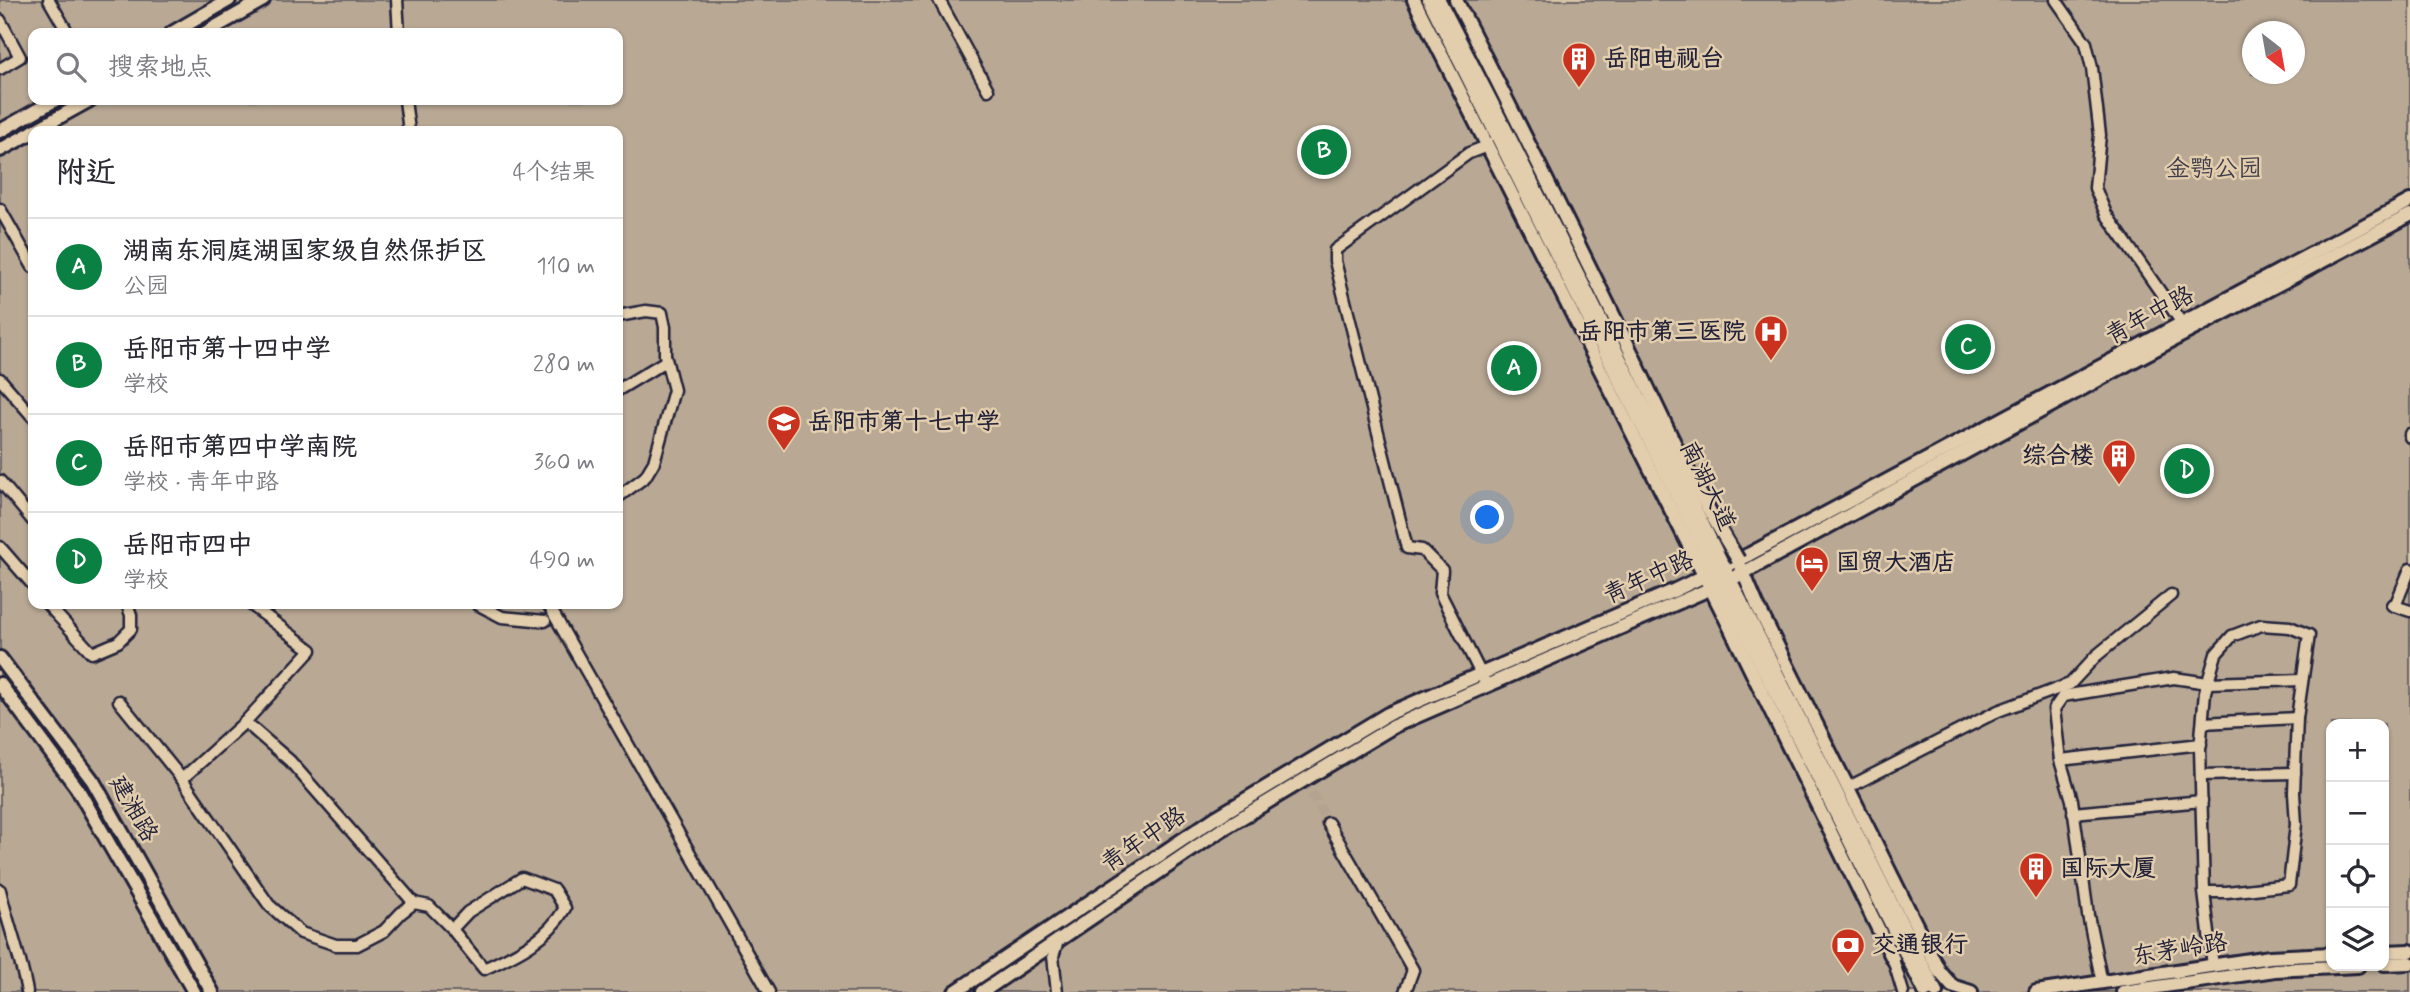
<!DOCTYPE html>
<html lang="zh">
<head>
<meta charset="utf-8">
<style>
  :root { --surface:#fff; --page:#f2f2f3; --text:#2b2b33; --muted:#7c7c81; --line:#e1e1e2; --accent:#0b8043 }
  body { margin:0; font-family:Mynerve,"LXGW WenKai TC",sans-serif; background:var(--page); color:var(--text) }
  .controls { position:absolute; right:21px; bottom:21px; display:grid; overflow:hidden; border-radius:14px; box-shadow:0 2px 5px #0004 }
  .controls button { width:63px; height:63px; display:grid; place-items:center; padding:0; border:0; border-bottom:2px solid var(--line); background:var(--surface); color:var(--text); font:35px sans-serif }
  .compass { position:absolute; left:2242px; top:21px; width:63px; height:63px; border-radius:50%; background:var(--surface); box-shadow:0 2px 5px #0004; rotate:149deg }
  .you { position:absolute; left:1488px; top:518px; width:24px; height:24px; margin:-18px; border:5px solid #fff; border-radius:50%; background:#1a73e8; box-shadow:0 0 0 10px #1a73e833 }
  .badge { display:grid; place-items:center; width:46px; height:46px; border-radius:50%; background:var(--accent); color:#fff; font-size:23px; font-weight:700 }
  .pin { position:absolute; translate:-50% -50%; border:4px solid #fff; box-shadow:0 2px 7px #0006 }
  .list { margin:0; padding:0; list-style:none }
  h2 { display:flex; justify-content:space-between; align-items:center; height:91px; margin:0; padding:0 28px; font-size:30px }
  h2 small { font-size:23px; font-weight:400; color:var(--muted) }
  .list li { display:grid; grid-template-columns:46px 1fr auto; gap:21px; align-items:center; box-sizing:border-box; height:98px; padding:0 28px; border-top:2px solid var(--line) }
  .list b { display:block; font-size:26px; white-space:nowrap }
  .list p { margin:0; font-size:23px; white-space:nowrap; color:var(--muted) }
  .list em { font-size:23px; font-style:normal; color:var(--muted) }
  .icon { flex:none; width:38px; height:38px; fill:none; stroke:currentColor; stroke-width:2; stroke-linecap:round; stroke-linejoin:round }
  .map { position:relative; flex:none; width:2410px; height:992px; overflow:hidden }
  .search { position:absolute; background:var(--surface); box-shadow:0 2px 5px #0004; left:28px; top:28px; width:595px; height:77px; display:flex; align-items:center; gap:18px; box-sizing:border-box; padding:0 24px; border-radius:14px; color:var(--muted); font-size:26px }
  .panel { position:absolute; background:var(--surface); box-shadow:0 2px 5px #0004; left:28px; top:126px; width:595px; height:483px; border-radius:14px }
  .map>svg:first-child { display:block }
  .green { fill:#b8a894; stroke:#6d6568; stroke-width:2; fill-rule:evenodd }
  .lines { fill:none; stroke-linecap:round; stroke-linejoin:round }
  .minor-tunnel { stroke:#b3a390; stroke-width:10; stroke-dasharray:10 5; stroke-linecap:butt }
  .minor-casing { stroke:#22223b; stroke-width:15 }
  .major-casing { stroke:#22223b; stroke-width:18 }
  .minor { stroke:#e2cdac; stroke-width:10 }
  .major { stroke:#e2cdac; stroke-width:12 }
  .major-bridge-casing { stroke:#22223b; stroke-width:18; stroke-linecap:butt }
  .major-bridge { stroke:#e2cdac; stroke-width:12 }
  .labels { text-anchor:middle; dominant-baseline:central; stroke-width:5; stroke-linejoin:round; paint-order:stroke }
  .poi-label { font-size:24px; font-weight:bold; fill:#22223b; stroke:#e2cdac; text-anchor:start }
  .park-label { font-size:24px; fill:#403d4d; stroke:#e2cdac }
  .street-label { font-size:24px; fill:#22223b; stroke:#e2cdac }
</style>
</head>
<body>
<div class="map">
<svg width="2410" height="992" viewBox="0 0 2410 992">
  <rect width="100%" height="100%" fill="#d7c3a5"/>
  <filter id="ink" filterUnits="userSpaceOnUse"><feTurbulence type="fractalNoise" baseFrequency=".0143" numOctaves="2"/><feDisplacementMap in="SourceGraphic" scale="14" xChannelSelector="R" yChannelSelector="G"/><feConvolveMatrix kernelMatrix="1 2 1 2 8 2 1 2 1" color-interpolation-filters="sRGB"/></filter>
  <g filter="url(#ink)">
    <path class="green" d="M0,0H2410V992H0ZM2252,32H2294V74H2252ZM33,33H618V100H33ZM33,131H618V604H33ZM2331,724H2384V966H2331Z"/>
    <g class="lines">
      <polyline class="minor-tunnel" points="1304,780 1328,823"/>
      <g class="minor-casing">
        <g id="minor">
          <polyline points="49,0 68,33"/>
          <polyline points="397,0 399,33"/>
          <polyline points="939,0 988,90"/>
          <polyline points="2056,0 2086,43 2092,68 2100,135 2095,188 2106,214 2186,329"/>
          <polyline points="0,20 20,57 0,69"/>
          <polyline points="405,100 409,131"/>
          <polyline points="1487,146 1469,153 1335,250 1335,261 1407,548 1422,550 1442,570 1440,593 1487,686"/>
          <polyline points="0,209 33,267"/>
          <polyline points="618,316 646,311 662,313 665,327 665,355 674,390 654,462 645,477 618,497"/>
          <polyline points="0,379 33,417"/>
          <polyline points="618,390 666,361"/>
          <polyline points="2410,434 2410,437"/>
          <polyline points="0,481 33,521"/>
          <polyline points="0,547 33,585"/>
          <polyline points="47,604 92,653 118,642 131,629 131,615 127,604"/>
          <polyline points="477,604 502,617 545,621"/>
          <polyline points="548,604 769,992"/>
          <polyline points="2392,605 2410,611"/>
          <polyline points="2395,606 2410,569"/>
          <path d="M119,701L182,779L269,905L301,933L336,945H357L384,931L401,913L414,903L429,906L452,929L484,969C516,954 547,940 565,908L554,890L522,878L468,912L452,929"/>
          <polyline points="245,722 311,650 250,604"/>
          <polyline points="2203,723 2297,718"/>
          <polyline points="2060,760 2201,744"/>
          <polyline points="2201,775 2295,773"/>
          <polyline points="182,779 245,722 290,761 414,903"/>
          <polyline points="1849,787 1998,711 2070,684 2096,656 2171,595"/>
          <polyline points="2073,813 2202,801"/>
          <polyline points="1328,823 1413,970 1405,992"/>
          <path d="M0,890C8,925 21,957 27,992"/>
          <polyline points="2204,892 2227,892 2289,885 2296,824 2294,793 2297,718 2309,635 2290,627 2261,625 2232,636 2216,654 2205,692 2200,749 2204,892 2213,966"/>
          <polyline points="1893,959 1903,992"/>
          <polyline points="2102,983 2088,915 2072,800 2060,760 2054,709 2063,696 2174,678 2208,683 2302,680"/>
          <polyline points="1057,992 1053,956 1059,938"/>
        </g>
      </g>
      <g class="major-casing">
        <g id="major">
          <polyline points="1414,0 1720,607 1893,959"/>
          <polyline points="1429,0 1925,992"/>
          <polyline points="1439,0 1511,140 1936,992"/>
          <path d="M1456,0C1512,109 1566,219 1620,329C1656,404 1690,482 1734,553"/>
          <polyline points="172,33 229,0"/>
          <polyline points="205,33 263,0"/>
          <polyline points="0,131 55,100"/>
          <polyline points="34,131 90,100"/>
          <polyline points="0,150 33,132"/>
          <polyline points="1741,567 1757,605 1939,971 1952,986 1971,992"/>
          <polyline points="0,658 93,781 212,992"/>
          <polyline points="0,684 77,788 194,992"/>
          <polyline points="2384,952 2410,951"/>
          <polyline points="2384,964 2410,963"/>
          <polyline points="955,992 1215,818 1388,714 1673,591 1750,554 2410,201"/>
          <polyline points="982,992 1221,830 1394,726 1730,580 2144,355 2410,215"/>
          <polyline points="2036,992 2270,957 2331,954"/>
          <polyline points="2123,992 2275,970 2358,966"/>
        </g>
      </g>
      <use href="#minor" class="minor"/>
      <use href="#major" class="major"/>
      <g class="major-bridge-casing">
        <polyline id="major-bridge" points="1734,553 1738,560"/>
      </g>
      <use href="#major-bridge" class="major-bridge"/>
    </g>
  </g>
  <defs>
    <g id="building-pin" transform="scale(1.75)"><path d="M0 17L-7.5 6A9.5 9.5 0 1 1 7.5 6Z" fill="#c8321e" stroke="#e2cdac"/><path d="M-4-6H4V6H1V3H-1V6H-4ZM-2.5-4.3h1.7v1.8h-1.7ZM.8-4.3h1.7v1.8H.8ZM-2.5-1h1.7V.8h-1.7ZM.8-1h1.7V.8H.8Z" fill="#fff"/></g>
    <g id="hospital-pin" transform="scale(1.75)"><path d="M0 17L-7.5 6A9.5 9.5 0 1 1 7.5 6Z" fill="#c8321e" stroke="#e2cdac"/><path d="M-5-5h3v3.5h4V-5h3V5h-3V1.5h-4V5h-3Z" fill="#fff"/></g>
    <g id="school-pin" transform="scale(1.75)"><path d="M0 17L-7.5 6A9.5 9.5 0 1 1 7.5 6Z" fill="#c8321e" stroke="#e2cdac"/><path d="M0-5L7-2L0 1L-7-2ZM-4 1L0 2.5L4 1V4Q0 6-4 4Z" fill="#fff"/></g>
    <g id="hotel-pin" transform="scale(1.75)"><path d="M0 17L-7.5 6A9.5 9.5 0 1 1 7.5 6Z" fill="#c8321e" stroke="#e2cdac"/><path d="M-6-4.5h1.5V1H6V5H4.5V3h-9V5H-6ZM-4 0a1.8 1.8 0 1 1 3.6 0ZM.5 0V-2.5h3Q6-2.5 6 0Z" fill="#fff"/></g>
    <g id="bank-pin" transform="scale(1.75)"><path d="M0 17L-7.5 6A9.5 9.5 0 1 1 7.5 6Z" fill="#c8321e" stroke="#e2cdac"/><path d="M-6-4H6V4H-6ZM0-2.3a2.3 2.3 0 1 0 0 4.6a2.3 2.3 0 1 0 0-4.6Z" fill="#fff"/></g>
  </defs>
  <g fill-rule="evenodd">
    <use href="#building-pin" x="1579" y="59"/>
    <use href="#hospital-pin" x="1771" y="332"/>
    <use href="#school-pin" x="784" y="422"/>
    <use href="#building-pin" x="2119" y="456"/>
    <use href="#hotel-pin" x="1812" y="563"/>
    <use href="#building-pin" x="2036" y="869"/>
    <use href="#bank-pin" x="1848" y="945"/>
  </g>
  <g class="labels">
    <g class="poi-label">
      <text x="1604" y="59">岳阳电视台</text>
      <text x="1746" y="332" text-anchor="end">岳阳市第三医院</text>
      <text x="808" y="422">岳阳市第十七中学</text>
      <text x="2094" y="456" text-anchor="end">综合楼</text>
      <text x="1836" y="563">国贸大酒店</text>
      <text x="2060" y="869">国际大厦</text>
      <text x="1872" y="945">交通银行</text>
    </g>
    <g class="park-label">
      <text x="2214" y="169">金鹗公园</text>
    </g>
    <g class="street-label">
      <text transform="translate(2150 316) rotate(-28)">青年中路</text>
      <text transform="translate(1707 486) rotate(64)">南湖大道</text>
      <text transform="translate(1649 578) rotate(-24)">青年中路</text>
      <text transform="translate(133 809) rotate(60)">建湘路</text>
      <text transform="translate(1144 840) rotate(-34)">青年中路</text>
      <text transform="translate(2180 950) rotate(-9)">东茅岭路</text>
    </g>
  </g>
</svg>
<div class="controls">
<button>+</button>
<button>−</button>
<button><svg class="icon" aria-label="locate" viewBox="0 0 24 24"><circle cx="12" cy="12" r="6"/><path d="M12 2v4M12 18v4M2 12h4M18 12h4"/></svg></button>
<button><svg class="icon" aria-label="layers" viewBox="0 0 24 24"><path d="M12 4l9 5-9 5-9-5zM3 14l9 5 9-5"/></svg></button>
</div>
<svg class="compass" viewBox="-18 -18 36 36"><path d="M0-13l5 13h-10z" fill="#e53935"/><path d="M0 13l5-13h-10z" fill="#7c7c81"/></svg>
<div class="you"></div>
<div class="pin badge" style="left:1514px;top:368px">A</div>
<div class="pin badge" style="left:1324px;top:152px">B</div>
<div class="pin badge" style="left:1968px;top:347px">C</div>
<div class="pin badge" style="left:2187px;top:471px">D</div>
<div class="search"><svg class="icon" aria-label="search" viewBox="0 0 24 24"><circle cx="10" cy="10" r="6"/><path d="M15 15l6 6"/></svg>搜索地点</div>
<section class="panel">
<h2>附近<small>4个结果</small></h2>
<ul class="list">
<li><span class="badge">A</span><div><b>湖南东洞庭湖国家级自然保护区</b><p>公园</p></div><em>110 m</em></li>
<li><span class="badge">B</span><div><b>岳阳市第十四中学</b><p>学校</p></div><em>280 m</em></li>
<li><span class="badge">C</span><div><b>岳阳市第四中学南院</b><p>学校 · 青年中路</p></div><em>360 m</em></li>
<li><span class="badge">D</span><div><b>岳阳市四中</b><p>学校</p></div><em>490 m</em></li>
</ul>
</section>
</div>
</body>
</html>
